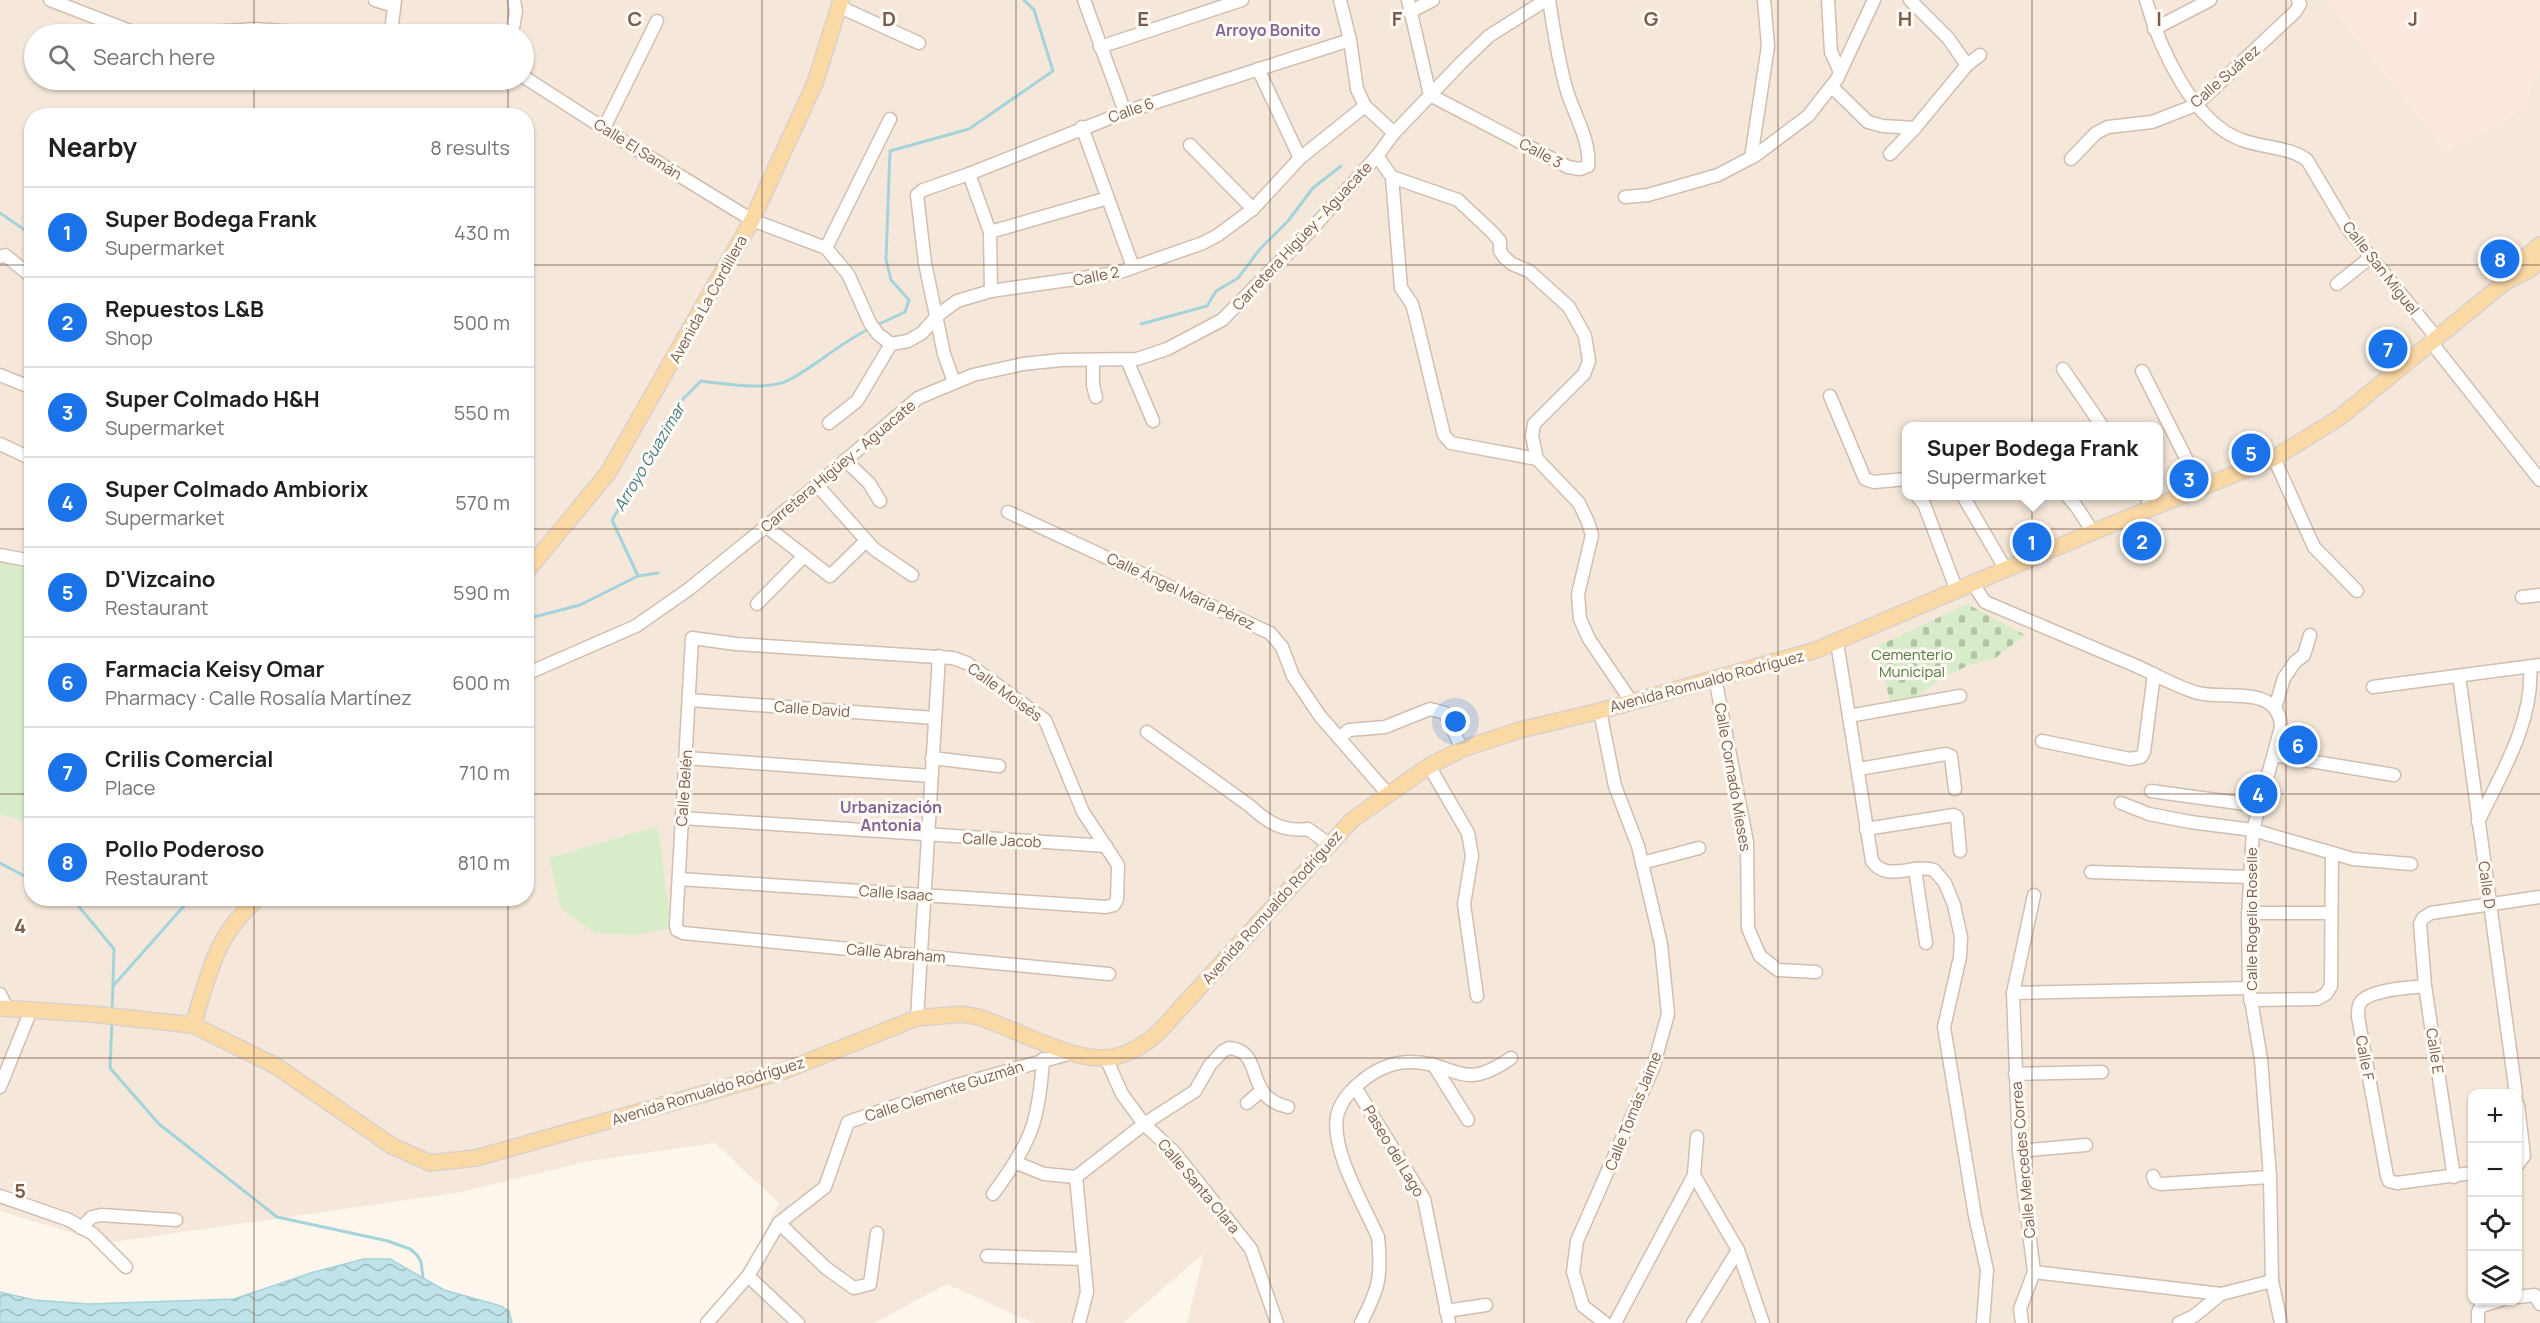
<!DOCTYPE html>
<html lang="en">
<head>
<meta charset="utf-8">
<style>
  :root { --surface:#fff; --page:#f6f6f6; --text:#202124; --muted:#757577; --line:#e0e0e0; --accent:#1a73e8 }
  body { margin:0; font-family:Manrope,sans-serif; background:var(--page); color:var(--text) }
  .controls { position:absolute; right:18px; bottom:18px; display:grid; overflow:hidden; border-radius:12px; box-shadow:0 2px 4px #0004 }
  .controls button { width:54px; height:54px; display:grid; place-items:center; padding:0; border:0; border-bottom:2px solid var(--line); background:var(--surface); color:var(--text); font:30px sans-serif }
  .you { position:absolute; left:1456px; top:722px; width:21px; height:21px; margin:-15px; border:4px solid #fff; border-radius:50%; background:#1a73e8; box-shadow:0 0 0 9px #1a73e833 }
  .badge { display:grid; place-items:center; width:39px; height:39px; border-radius:50%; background:var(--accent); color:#fff; font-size:20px; font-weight:700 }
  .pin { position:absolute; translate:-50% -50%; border:3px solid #fff; box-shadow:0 2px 6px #0006 }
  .popup { position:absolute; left:1902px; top:422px; width:261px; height:78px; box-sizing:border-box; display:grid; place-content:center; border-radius:12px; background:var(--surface); filter:drop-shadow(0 2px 4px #0005); font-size:20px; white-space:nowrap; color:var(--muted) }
  .popup b { font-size:22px; color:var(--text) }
  .popup::after { content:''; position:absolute; left:50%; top:100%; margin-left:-12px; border:12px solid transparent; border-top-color:var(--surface) }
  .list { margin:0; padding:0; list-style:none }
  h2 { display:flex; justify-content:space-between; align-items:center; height:78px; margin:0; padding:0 24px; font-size:26px }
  h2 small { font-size:20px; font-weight:400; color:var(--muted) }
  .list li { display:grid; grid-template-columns:39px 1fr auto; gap:18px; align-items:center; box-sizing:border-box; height:90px; padding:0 24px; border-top:2px solid var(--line) }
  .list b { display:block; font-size:22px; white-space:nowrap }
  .list p { margin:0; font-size:20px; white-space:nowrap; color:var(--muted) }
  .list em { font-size:20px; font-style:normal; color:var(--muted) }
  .icon { flex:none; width:33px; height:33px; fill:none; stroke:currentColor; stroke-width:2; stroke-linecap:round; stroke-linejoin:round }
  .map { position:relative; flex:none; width:2540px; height:1323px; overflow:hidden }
  .search { position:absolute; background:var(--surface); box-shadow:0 2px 4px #0004; left:24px; top:24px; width:510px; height:66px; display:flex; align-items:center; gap:15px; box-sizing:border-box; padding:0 21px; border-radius:33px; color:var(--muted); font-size:22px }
  .panel { position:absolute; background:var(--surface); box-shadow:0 2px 4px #0004; left:24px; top:108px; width:510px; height:798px; border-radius:24px }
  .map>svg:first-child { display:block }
  .residential { fill:#f5e8da; fill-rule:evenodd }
  .commercial { fill:#fde8e0 }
  .cemetery { fill:url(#cemetery-stones) }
  .garden { fill:#d8ecc9 }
  .water { fill:url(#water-waves); stroke:#a5d3da; stroke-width:1.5 }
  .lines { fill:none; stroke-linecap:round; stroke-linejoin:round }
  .stream { stroke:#a5d3da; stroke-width:3 }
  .minor-casing { stroke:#d1beb0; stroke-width:15 }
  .major-casing { stroke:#dad1cd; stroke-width:18 }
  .minor { stroke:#fff; stroke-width:12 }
  .major { stroke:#fbd9a5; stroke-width:15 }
  .grid { fill:none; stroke:#7a5c4d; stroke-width:1.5; stroke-opacity:0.55 }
  .labels { text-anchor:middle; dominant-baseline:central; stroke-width:6; stroke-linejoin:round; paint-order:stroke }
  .street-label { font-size:15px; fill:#7a5c4d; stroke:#fffaf3 }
  .park-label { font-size:15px; fill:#537a41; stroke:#fffaf3 }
  .neighbourhood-label { font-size:16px; font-weight:bold; fill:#846695; stroke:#fffaf3 }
  .water-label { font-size:16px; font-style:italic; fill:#437c86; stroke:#fffaf3 }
  .grid-label { font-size:20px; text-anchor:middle; font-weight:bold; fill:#7a5c4d; stroke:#fffaf3; stroke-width:6; stroke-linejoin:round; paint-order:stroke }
</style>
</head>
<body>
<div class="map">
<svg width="2540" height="1323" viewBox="0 0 2540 1323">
  <defs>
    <pattern id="cemetery-stones" width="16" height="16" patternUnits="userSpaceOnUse" patternTransform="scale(1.5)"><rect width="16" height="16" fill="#d8ecc9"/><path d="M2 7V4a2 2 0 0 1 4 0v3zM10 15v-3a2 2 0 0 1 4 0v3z" fill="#b4c2a5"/></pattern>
    <pattern id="water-waves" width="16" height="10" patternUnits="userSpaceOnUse" patternTransform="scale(1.5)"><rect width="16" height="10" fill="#bfe3e8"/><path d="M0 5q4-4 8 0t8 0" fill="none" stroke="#a0bbbe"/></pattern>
  </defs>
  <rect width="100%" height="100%" fill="#fdf6ec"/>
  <path class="residential" d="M0,0H2540V1323H1187L1204,1253L1123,1323H1034L947,1284L874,1323H700L745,1272L779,1203L715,1143L589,1161L461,1192L106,1243L0,1211ZM34,34H524V80H34ZM32,116H526V898H32ZM1906,426H2158V496H1906ZM2472,1094H2518V1300H2472Z"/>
  <polygon class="commercial" points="2325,0 2540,0 2540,67 2525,109 2447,153"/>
  <polygon class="cemetery" points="1967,604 2025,635 1994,659 1969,665 1942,678 1918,696 1891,704 1876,647"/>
  <g class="garden">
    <polygon points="0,563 31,570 31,822 0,814"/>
    <polygon points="658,826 671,928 635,935 595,933 561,909 549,858"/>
  </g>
  <polygon class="water" points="364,1259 390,1259 444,1290 501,1306 509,1311 512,1323 0,1323 0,1292 34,1300 88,1304 234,1299 314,1272"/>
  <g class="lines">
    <g class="stream">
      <polyline points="0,213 32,235"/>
      <polyline points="1141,324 1207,306 1216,291 1238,278 1260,249 1288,221 1313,188 1341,166"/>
      <polyline points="877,325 905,312 909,300 891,280 886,259 890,151 969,129 1053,71 1034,10 1024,0"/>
      <path d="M638,576L612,520L683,399L701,381C725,384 768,391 789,380C817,365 840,343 869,329"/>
      <polyline points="526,619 580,605 638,576 658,573"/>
      <polyline points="0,863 32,880"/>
      <polyline points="67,898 76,903 114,949 113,984"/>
      <polyline points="112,1010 113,986 191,898"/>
      <polyline points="112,1020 110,1068 159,1124 277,1217 388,1241 410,1249 417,1255 421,1262 423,1277"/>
    </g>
    <g class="minor-casing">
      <g id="minor">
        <polyline points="50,0 138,34"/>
        <polyline points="375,0 394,6"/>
        <polyline points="395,0 392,24 398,34"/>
        <polyline points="1084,0 1125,112"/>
        <polyline points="1340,0 1350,40 1357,89 1365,106 1394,133"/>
        <path d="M1408,0L1430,95L1568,167L1580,169L1588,166C1591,142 1574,114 1567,91C1558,61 1554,31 1549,0"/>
        <polyline points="1828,0 1831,52 1840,72"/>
        <polyline points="1910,0 1948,38 1967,65"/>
        <path d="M2146,0C2159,47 2193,123 2242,140C2263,148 2290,147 2307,160L2348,229L2436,337"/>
        <polyline points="840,7 919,43"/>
        <polyline points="1410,12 1433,0"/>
        <polyline points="2154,29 2210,0"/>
        <polyline points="179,34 255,29 328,34"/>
        <polyline points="364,34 400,34"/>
        <polyline points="512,34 516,11 514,0"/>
        <polyline points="1100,47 1242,0"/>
        <polyline points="1258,69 1300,158"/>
        <polyline points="524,77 628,144 752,220 826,248 848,274 870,323 878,334 891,344"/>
        <polyline points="1832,87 1868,122 1883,126 1915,128"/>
        <polyline points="1082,127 1133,267"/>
        <polyline points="604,128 657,21"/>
        <polyline points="1190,145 1253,209"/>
        <polyline points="1890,154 1915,128 1967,65 1980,55"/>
        <polyline points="1377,156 1392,177 1458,200 1491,231 1500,241 1500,251 1504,257 1512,264 1529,271 1569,307 1585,336 1589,361 1584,374 1534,424 1532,436 1537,459"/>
        <polyline points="1751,158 1768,46 1764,0"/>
        <polyline points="2071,159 2096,133 2108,127 2152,122 2196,105 2295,12 2300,4 2298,0"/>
        <polyline points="969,174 990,232 991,291"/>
        <polyline points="1392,177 1401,288 1412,304 1415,315 1444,435 1451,443 1537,459 1579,503 1588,522 1592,535 1578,594 1580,619 1589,639 1631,701"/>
        <polyline points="1625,197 1648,195 1718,175 1756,155 1808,116 1837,79 1874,0"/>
        <polyline points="990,232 1108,198"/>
        <polyline points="826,248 890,119"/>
        <polyline points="0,257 5,255 32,277"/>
        <polyline points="2337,284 2371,257"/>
        <polyline points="2431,342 2540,480"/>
        <polyline points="1093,360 1093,385 1096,397"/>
        <polyline points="1127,360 1153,421"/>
        <polyline points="2063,369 2102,426"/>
        <polyline points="2142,371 2201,488"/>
        <polyline points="0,375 32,388"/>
        <polyline points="954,382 944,354 925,263 917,195 923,190 969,174 1125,112 1350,40"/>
        <polyline points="1830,396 1865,479 1874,482 1906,479"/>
        <polyline points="829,423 857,401 891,344 908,341 922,333 937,316 957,301 991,291 1117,273 1203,243 1218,235 1253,209 1300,158 1365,106"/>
        <polyline points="0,444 32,459"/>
        <polyline points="2274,458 2314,547 2357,591"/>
        <polyline points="845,460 869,483 880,501"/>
        <polyline points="817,485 874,549 912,575"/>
        <polyline points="1917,496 1924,504 1957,591"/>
        <polyline points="1963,496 2006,570"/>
        <polyline points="2067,496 2076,506 2093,532"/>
        <polyline points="2146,496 2152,508"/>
        <polyline points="1008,512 1270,633 1282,647 1293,676 1320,716 1387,793"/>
        <polyline points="767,527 830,576 866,541"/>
        <polyline points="0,555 32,561"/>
        <path d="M1973,584L1985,602C2035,623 2084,644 2134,665C2155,674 2176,687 2198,693C2226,700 2279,684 2281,727L2253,830L2248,917L2249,988L2261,1059L2270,1177L2272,1281L2281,1323"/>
        <polyline points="2522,597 2540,595"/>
        <polyline points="757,604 803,557"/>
        <polyline points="1837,643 1849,716"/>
        <polyline points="526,674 636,626 689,589 817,485 918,398 973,375 1023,364 1061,360 1137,359 1167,349 1222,320 1309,232 1377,156 1394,133 1461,63 1489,36 1546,0"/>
        <polyline points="2459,676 2516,1094"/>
        <polyline points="1715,678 1747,842 1748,928 1760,956 1778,970 1816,972"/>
        <polyline points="2373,687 2540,665"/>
        <path d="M1960,696L1849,716L1872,861C1887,883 1913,863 1934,870L1945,883L1954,905L1961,937L1960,957L1944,1027L1975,1216L1987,1270L1983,1323"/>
        <polyline points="689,700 935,718"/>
        <polyline points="2275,708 2284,678 2295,662 2304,655 2310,635"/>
        <polyline points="1600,711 1615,786 1638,846 1661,944 1668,1014 1653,1068 1577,1241 1573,1272 1583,1306 1605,1323"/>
        <path d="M1147,732L1250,806C1268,823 1283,832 1308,829L1329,844"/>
        <polyline points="1339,738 1349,730 1385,727 1430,709 1445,713 1462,749"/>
        <polyline points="2042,741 2130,759 2141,757 2144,752 2154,674"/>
        <polyline points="2274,755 2394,775"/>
        <polyline points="686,758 931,776"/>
        <polyline points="932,758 999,766"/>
        <polyline points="1429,766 1468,833 1472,856 1464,904 1477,996"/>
        <polyline points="1859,769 1946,754 1951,756 1955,789"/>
        <polyline points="2151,791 2260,806"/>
        <polyline points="2121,803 2149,814 2190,822 2253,830 2353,859 2411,864"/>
        <polyline points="682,818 1106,846"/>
        <path d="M2478,822C2501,774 2534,721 2530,667"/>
        <polyline points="1866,829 1954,815 1957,817 1960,851"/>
        <polyline points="1642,863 1699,848"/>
        <polyline points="1915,869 1926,943"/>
        <polyline points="2091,872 2249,877"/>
        <polyline points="679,879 1106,907 1114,905 1117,899 1118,865 1083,812 1045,720 967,663 953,658 736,644 692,638 676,925 677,930 683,933 1109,974"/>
        <polyline points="2248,913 2331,913"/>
        <path d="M2425,986C2410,988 2369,989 2360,1003C2358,1006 2358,1012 2358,1017L2387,1176L2389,1181L2397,1183L2472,1173"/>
        <polyline points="2013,993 2249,988"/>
        <polyline points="0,994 6,1007"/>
        <polyline points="2250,1000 2317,999 2326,994 2331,986 2332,853"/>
        <polyline points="917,1018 939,656"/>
        <polyline points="1106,1058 1122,1094 1144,1124 1174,1152 1251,1249 1277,1323"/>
        <polyline points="1433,1064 1468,1120"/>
        <polyline points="2015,1074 2102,1072"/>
        <polyline points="0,1087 31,1010"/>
        <polyline points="1355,1087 1424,1199 1449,1323"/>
        <polyline points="1247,1103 1260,1092"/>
        <polyline points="2518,1105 2524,1156 2518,1164"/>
        <polyline points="1697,1137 1694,1175 1738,1250 1763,1323"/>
        <polyline points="2019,1151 2086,1145"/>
        <path d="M1017,1163L1044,1174L1076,1177L1144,1124L1195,1091L1210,1065L1223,1051L1229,1048C1266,1051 1242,1097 1288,1107"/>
        <polyline points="2153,1176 2155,1182 2161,1184 2270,1177"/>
        <polyline points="1076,1177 1087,1292 1079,1323"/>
        <polyline points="2454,1177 2425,986 2420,924 2423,918 2431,913 2540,897"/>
        <path d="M993,1194C1031,1143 1039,1122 1043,1059"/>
        <polyline points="0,1196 69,1220 93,1234 126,1267"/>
        <polyline points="779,1223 826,1268 854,1288 870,1284 877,1233"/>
        <polyline points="81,1228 92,1217 101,1215 176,1220"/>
        <polyline points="987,1256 1084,1259"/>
        <polyline points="2034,1272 2221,1294 2272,1281"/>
        <polyline points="748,1276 798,1323"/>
        <polyline points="2518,1297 2535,1295 2540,1304"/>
        <polyline points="1446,1311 1486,1305"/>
        <polyline points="707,1323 748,1276 779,1223 825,1187 848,1122 957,1085 1072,1053"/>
        <path d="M1361,1323C1379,1288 1382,1277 1378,1237C1364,1205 1331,1151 1337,1116C1340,1102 1351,1090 1361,1082C1373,1071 1394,1061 1411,1062C1458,1063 1461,1093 1511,1058"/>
        <polyline points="1615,1323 1694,1175"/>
        <polyline points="1693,1323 1738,1250"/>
        <polyline points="2022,1323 2020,1309 2034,1272 2019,1151 2013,993 2034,895"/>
        <polyline points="2179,1323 2194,1316 2221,1294"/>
        <polyline points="2478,1323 2478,1312 2481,1306 2501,1300"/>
      </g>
    </g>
    <g class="major-casing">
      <g id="major">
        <polyline points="2507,280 2521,261 2540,245"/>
        <polyline points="526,572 608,473 752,220 815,83 841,0"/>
        <path d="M0,1008L91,1014L193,1025L276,1066L392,1146L430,1163L476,1158L784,1071L917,1018L962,1014L978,1017C1014,1028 1069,1060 1105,1058C1126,1057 1143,1046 1158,1033L1352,820L1429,766L1462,749L1520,730L1600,711L1816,650L2093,532L2274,458L2339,418L2505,282L2529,270L2540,260"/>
        <path d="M193,1025C210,972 214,937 258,898"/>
      </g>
    </g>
    <use href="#minor" class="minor"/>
    <use href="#major" class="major"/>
  </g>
  <path class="grid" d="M254,0V34M508,0V34M762,0V1323M1016,0V1323M1270,0V1323M1524,0V1323M1778,0V1323M2032,0V1323M2286,0V1323M254,80V116M508,80V116M0,265H32M526,265H2540M0,529H32M526,529H2540M0,794H32M526,794H2540M254,898V1323M508,898V1323M0,1058H2540"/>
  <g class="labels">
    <g class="street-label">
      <text transform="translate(2225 76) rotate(-41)">Calle Suárez</text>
      <text transform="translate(1131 110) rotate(-19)">Calle 6</text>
      <text transform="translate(638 149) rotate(32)">Calle El Samán</text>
      <text transform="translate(1541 153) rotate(28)">Calle 3</text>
      <text transform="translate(1302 236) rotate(-47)">Carretera Higüey - Aguacate</text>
      <text transform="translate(2381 268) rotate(52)">Calle San Miguel</text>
      <text transform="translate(1096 276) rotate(-11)">Calle 2</text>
      <text transform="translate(708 299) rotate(-61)">Avenida La Cordillera</text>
      <text transform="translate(838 466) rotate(-40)">Carretera Higüey - Aguacate</text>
      <text transform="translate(1181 591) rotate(25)">Calle Ángel María Pérez</text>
      <text transform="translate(1707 681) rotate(-15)">Avenida Romualdo Rodríguez</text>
      <text transform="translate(1005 692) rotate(36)">Calle Moisés</text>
      <text transform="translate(812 709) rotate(4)">Calle David</text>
      <text transform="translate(1733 777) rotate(80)">Calle Cornado Mieses</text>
      <text transform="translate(684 788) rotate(-86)">Calle Belén</text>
      <text transform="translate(1002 840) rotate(3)">Calle Jacob</text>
      <text transform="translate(2487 885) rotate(82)">Calle D</text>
      <text transform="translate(896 893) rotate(4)">Calle Isaac</text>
      <text transform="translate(1272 907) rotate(-48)">Avenida Romualdo Rodríguez</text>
      <text transform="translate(2251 919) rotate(-90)">Calle Rogelio Roselle</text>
      <text transform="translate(896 953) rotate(5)">Calle Abraham</text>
      <text transform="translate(2435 1051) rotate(81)">Calle E</text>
      <text transform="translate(2365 1058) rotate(80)">Calle F</text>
      <text transform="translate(708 1091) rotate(-17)">Avenida Romualdo Rodríguez</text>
      <text transform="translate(944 1091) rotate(-18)">Calle Clemente Guzmán</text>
      <text transform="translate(1633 1111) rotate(-68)">Calle Tomás Jaime</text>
      <text transform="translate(1394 1151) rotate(59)">Paseo del Lago</text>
      <text transform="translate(2023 1160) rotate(-95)">Calle Mercedes Correa</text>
      <text transform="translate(1199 1186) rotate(50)">Calle Santa Clara</text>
    </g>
    <g class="park-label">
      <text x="1912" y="654">Cementerio<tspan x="1912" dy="17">Municipal</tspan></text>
    </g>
    <g class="neighbourhood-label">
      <text x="1268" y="30">Arroyo Bonito</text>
      <text x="891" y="807">Urbanización<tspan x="891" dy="18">Antonia</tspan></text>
    </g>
    <g class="water-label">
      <text transform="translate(649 457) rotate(-59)">Arroyo Guazimar</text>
    </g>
  </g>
  <g class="grid-label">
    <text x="635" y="26">C</text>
    <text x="889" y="26">D</text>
    <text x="1143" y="26">E</text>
    <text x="1397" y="26">F</text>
    <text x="1651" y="26">G</text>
    <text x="1905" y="26">H</text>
    <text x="2159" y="26">I</text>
    <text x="2413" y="26">J</text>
    <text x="20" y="933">4</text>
    <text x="20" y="1198">5</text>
  </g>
</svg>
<div class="controls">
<button>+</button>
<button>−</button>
<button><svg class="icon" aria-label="locate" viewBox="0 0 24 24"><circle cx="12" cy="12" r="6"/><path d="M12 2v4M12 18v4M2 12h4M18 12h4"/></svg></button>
<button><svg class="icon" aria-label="layers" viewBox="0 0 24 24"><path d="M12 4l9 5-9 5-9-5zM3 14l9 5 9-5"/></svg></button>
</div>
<div class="you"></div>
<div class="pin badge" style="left:2032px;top:542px">1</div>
<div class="popup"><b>Super Bodega Frank</b>Supermarket</div>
<div class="pin badge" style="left:2142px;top:541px">2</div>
<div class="pin badge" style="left:2189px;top:479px">3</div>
<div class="pin badge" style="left:2258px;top:794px">4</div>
<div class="pin badge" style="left:2251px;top:453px">5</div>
<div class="pin badge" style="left:2298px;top:745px">6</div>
<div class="pin badge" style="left:2388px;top:349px">7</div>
<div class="pin badge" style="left:2500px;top:259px">8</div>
<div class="search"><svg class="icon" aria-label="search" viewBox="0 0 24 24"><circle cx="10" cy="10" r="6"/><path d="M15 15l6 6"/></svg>Search here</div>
<section class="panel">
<h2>Nearby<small>8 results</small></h2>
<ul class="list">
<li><span class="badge">1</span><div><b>Super Bodega Frank</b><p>Supermarket</p></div><em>430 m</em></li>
<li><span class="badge">2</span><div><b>Repuestos L&amp;B</b><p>Shop</p></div><em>500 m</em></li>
<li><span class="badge">3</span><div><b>Super Colmado H&amp;H</b><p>Supermarket</p></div><em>550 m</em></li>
<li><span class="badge">4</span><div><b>Super Colmado Ambiorix</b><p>Supermarket</p></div><em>570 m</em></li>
<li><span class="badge">5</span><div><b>D'Vizcaino</b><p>Restaurant</p></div><em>590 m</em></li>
<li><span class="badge">6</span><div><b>Farmacia Keisy Omar</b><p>Pharmacy · Calle Rosalía Martínez</p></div><em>600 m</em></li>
<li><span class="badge">7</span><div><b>Crilis Comercial</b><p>Place</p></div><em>710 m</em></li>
<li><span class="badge">8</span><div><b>Pollo Poderoso</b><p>Restaurant</p></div><em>810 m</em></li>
</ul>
</section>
</div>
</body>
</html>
